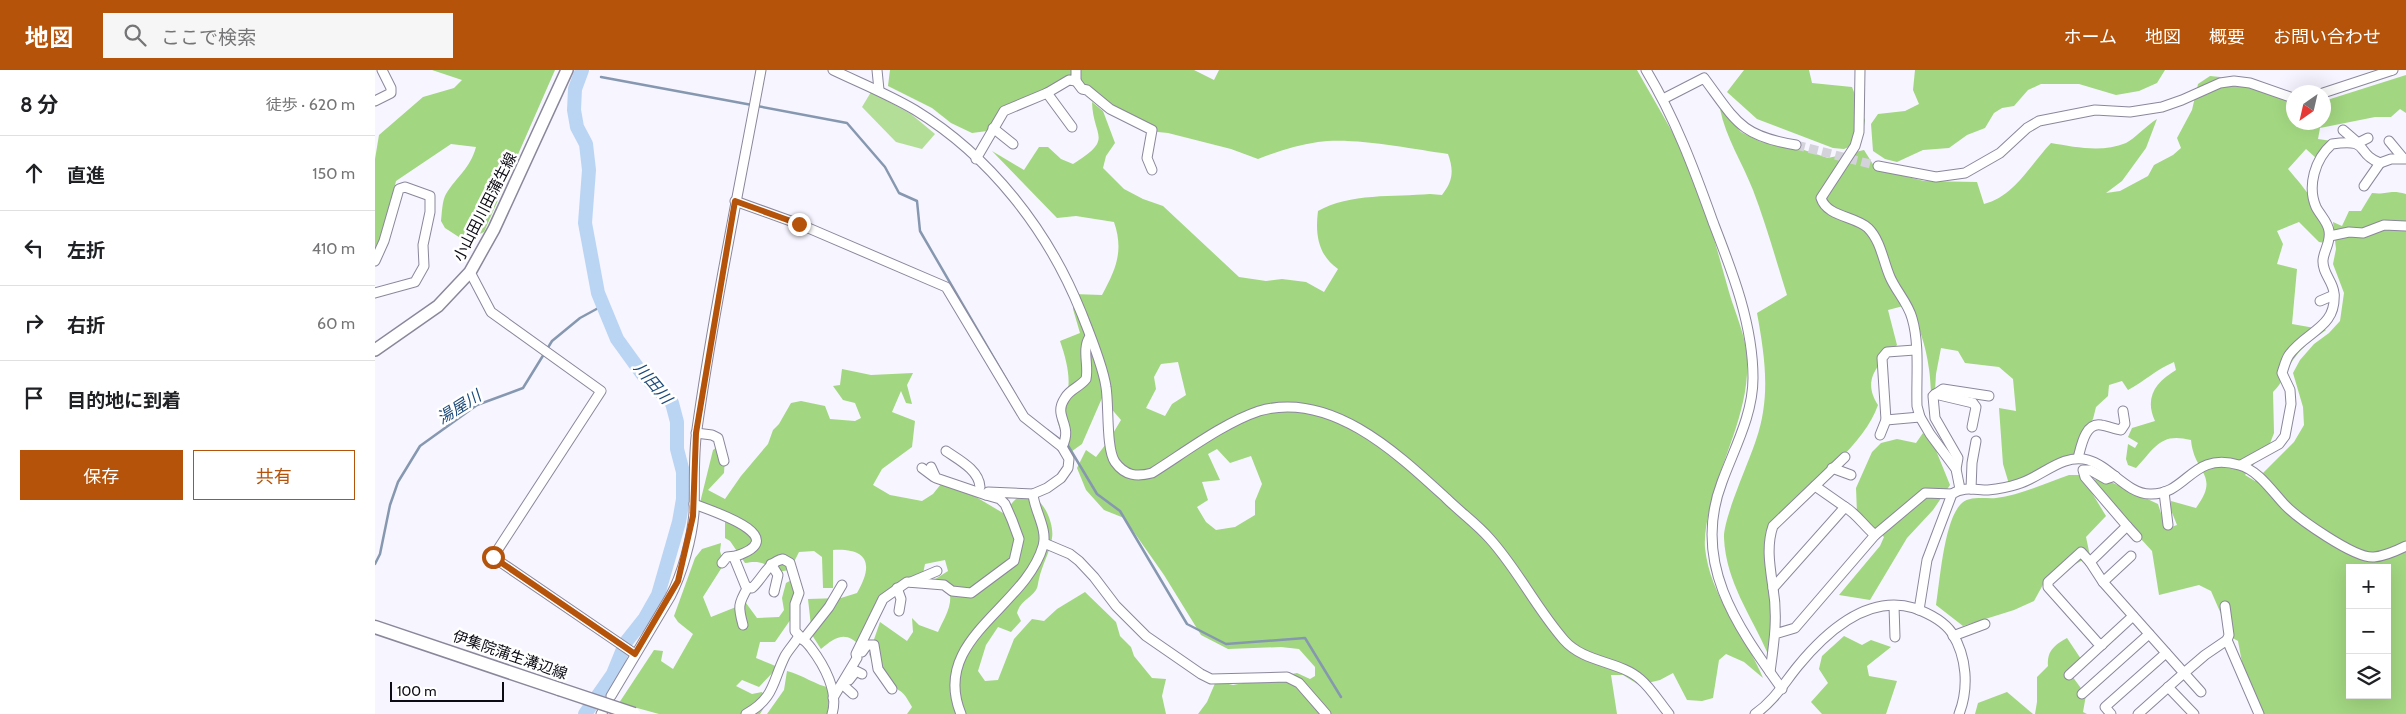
<!DOCTYPE html>
<html lang="ja">
<head>
<meta charset="utf-8">
<style>
  :root { --surface:#fff; --page:#f6f6f6; --text:#202124; --muted:#757577; --line:#e0e0e0; --accent:#b45309 }
  body { margin:0; font-family:Cabin,"Noto Sans JP",sans-serif; background:var(--page); color:var(--text) }
  .controls { position:absolute; right:15px; bottom:15px; display:grid; overflow:hidden; border-radius:0px; box-shadow:0 5px 20px #0002 }
  .controls button { width:45px; height:45px; display:grid; place-items:center; padding:0; border:0; border-bottom:1px solid var(--line); background:var(--surface); color:var(--text); font:25px sans-serif }
  .compass { position:absolute; left:1911px; top:15px; width:45px; height:45px; border-radius:50%; background:var(--surface); box-shadow:0 5px 20px #0002; rotate:214deg }
  .scale { position:absolute; left:15px; bottom:12px; width:114px; box-sizing:border-box; padding-left:5px; border:2px solid #0c0a12; border-top:0; font-size:14px; line-height:18px; white-space:nowrap; color:#0c0a12; -webkit-text-stroke:4px #fff; paint-order:stroke }
  .stop { position:absolute; width:15px; height:15px; margin:-11px; border:4px solid #b45309; border-radius:50%; background:#fff }
  .stop.end { background:#b45309; border-color:#fff; box-shadow:0 1px 5px #0008 }
  .list { margin:0; padding:0; list-style:none }
  h2 { display:flex; justify-content:space-between; align-items:center; height:65px; margin:0; padding:0 20px; font-size:21px }
  h2 small { font-size:16px; font-weight:400; color:var(--muted) }
  .list li { display:grid; grid-template-columns:32px 1fr auto; gap:15px; align-items:center; box-sizing:border-box; height:75px; padding:0 20px; border-top:1px solid var(--line) }
  .list b { display:block; font-size:19px; white-space:nowrap }
  .list em { font-size:16px; font-style:normal; color:var(--muted) }
  .actions { display:flex; gap:10px; padding:15px 20px }
  .actions a { flex:1; padding:11px 0; border:1px solid var(--accent); border-radius:0px; text-align:center; font-size:18px; color:var(--accent) }
  .actions .main { background:var(--accent); color:#fff }
  .icon { flex:none; width:28px; height:28px; fill:none; stroke:currentColor; stroke-width:2; stroke-linecap:round; stroke-linejoin:round }
  .map { position:relative; flex:none; width:2031px; height:644px; overflow:hidden }
  header { display:flex; align-items:center; gap:30px; box-sizing:border-box; height:70px; padding:0 25px; background:var(--accent); color:#fff }
  header strong { font-size:24px }
  nav { display:flex; gap:28px; margin-inline-start:auto; font-size:18px }
  .search { width:350px; height:45px; background:var(--page); display:flex; align-items:center; gap:12px; box-sizing:border-box; padding:0 18px; border-radius:0px; color:var(--muted); font-size:19px }
  main { display:flex }
  aside { flex:1; background:var(--surface) }
  .map>svg:first-child { display:block }
  .green { fill:#b3de97 }
  .forest { fill:#a2d680; fill-rule:evenodd }
  .lines { fill:none; stroke-linecap:round; stroke-linejoin:round }
  .stream { stroke:#8698b0; stroke-width:2.5 }
  .river { stroke:#bad5f3; stroke-width:14 }
  .minor-tunnel { stroke:#d4d2db; stroke-width:9; stroke-dasharray:9 4.5; stroke-linecap:butt }
  .minor-casing { stroke:#8b879b; stroke-width:11 }
  .secondary-casing { stroke:#8b879b; stroke-width:14 }
  .primary-casing { stroke:#8b879b; stroke-width:15 }
  .minor { stroke:#fff; stroke-width:9 }
  .secondary { stroke:#fff; stroke-width:11 }
  .primary { stroke:#fff; stroke-width:12 }
  .primary-bridge-casing { stroke:#8b879b; stroke-width:15; stroke-linecap:butt }
  .primary-bridge { stroke:#fff; stroke-width:12 }
  .route { stroke:#b45309; stroke-width:6 }
  .labels { text-anchor:middle; dominant-baseline:central; stroke-width:5; stroke-linejoin:round; paint-order:stroke }
  .street-label { font-size:15px; fill:#0c0a12; stroke:#fff }
  .water-label { font-size:16px; font-style:italic; fill:#1b4a79; stroke:#fff }
</style>
</head>
<body>
<header>
<strong>地図</strong>
<div class="search"><svg class="icon" aria-label="search" viewBox="0 0 24 24"><circle cx="10" cy="10" r="6"/><path d="M15 15l6 6"/></svg>ここで検索</div>
<nav><a>ホーム</a><a>地図</a><a>概要</a><a>お問い合わせ</a></nav>
</header>
<main>
<aside>
<h2>8 分<small>徒歩 · 620 m</small></h2>
<ul class="list">
<li><svg class="icon" aria-label="ahead" viewBox="0 0 24 24"><path d="M12 20V5M6 11l6-6 6 6"/></svg><div><b>直進</b></div><em>150 m</em></li>
<li><svg class="icon" aria-label="left" viewBox="0 0 24 24"><path d="M17 20v-9H6M10 6l-5 5 5 5"/></svg><div><b>左折</b></div><em>410 m</em></li>
<li><svg class="icon" aria-label="right" viewBox="0 0 24 24"><path d="M7 20v-9h11M14 6l5 5-5 5"/></svg><div><b>右折</b></div><em>60 m</em></li>
<li><svg class="icon" aria-label="arrive" viewBox="0 0 24 24"><path d="M6 21V4h12l-3 4 3 4H6"/></svg><div><b>目的地に到着</b></div></li>
</ul>
<div class="actions"><a class="main">保存</a><a>共有</a></div>
</aside>
<div class="map">
<svg width="2031" height="644" viewBox="0 0 2031 644">
  <rect width="100%" height="100%" fill="#f7f5ff"/>
  <polygon class="green" points="496,22 536,44 560,64 547,79 521,72 487,37"/>
  <g class="forest">
    <path d="M57,0H180L109,162L90,171L70,158L66,151C67,143 67,131 71,124C82,106 95,99 101,77L76,74L21,111L8,167L0,184V89L4,65L48,27L79,18L87,10Z"/>
    <path d="M515,0H819L839,10L844,0H1262C1283,38 1308,76 1323,117C1335,152 1344,187 1354,222C1360,243 1371,266 1372,288C1375,340 1347,387 1335,437C1332,450 1329,465 1330,478C1335,527 1370,564 1388,608L1369,592L1351,584L1344,590L1338,628L1327,631L1312,630L1298,603L1285,610L1264,615L1248,605H1236L1242,644H823L832,632L841,611L858,615L922,603L935,609L940,606V597L924,579L906,577L853,579L826,565L789,505L749,448L729,440L711,420L702,398L711,380L721,387L734,370L746,350L727,328L707,374L693,384L682,350C699,323 695,300 685,271L705,263L698,239V224L727,225C741,199 749,181 739,152L701,146L682,148L617,81L649,100L664,77H673L686,89L698,94C740,68 718,68 717,32L728,41L740,73L731,86L728,98L749,119L768,129L788,136L864,207L891,211L907,209L931,212L949,222L963,199C943,185 940,164 943,141C974,123 1020,127 1055,124L1067,125C1078,111 1079,101 1073,84C1036,79 979,67 943,72C922,75 903,81 883,89L856,79L793,63L773,61L705,16L687,15L637,33L620,60L597,63L576,53L557,38L513,16ZM803,292L811,325L797,334L790,346L771,338L781,319L779,307L786,294ZM842,379L855,393L876,386L887,414L880,431V445L860,457L841,460L831,452L822,437L833,430L827,412L845,410L833,384Z"/>
    <polygon points="1369,0 1434,0 1437,13 1477,17 1490,50 1486,72 1469,79 1458,78 1382,49 1352,22"/>
    <polygon points="1540,0 1790,0 1782,13 1764,21 1741,25 1704,14 1666,14 1653,20 1639,36 1627,38 1619,43 1610,58 1592,65 1574,78 1548,80 1522,92 1510,89 1498,81 1496,54 1503,44 1530,41 1544,34 1538,20"/>
    <path d="M2031,5V43L2025,39L2016,47H2000L1945,58L1943,69L1957,71L1941,88L1931,79L1913,99C1931,120 1952,144 1950,173L1944,172L1924,152L1902,161L1908,174L1902,194L1922,199L1917,254L1951,260C1940,268 1929,275 1921,286C1911,298 1911,309 1898,322L1899,363L1894,376L1870,405L1880,411L1919,372L1929,355L1928,337L1918,303L1925,290L1939,274L1954,263L1965,251L1969,223L1958,194L1961,179L1958,152L1967,156L1974,141H1986L1997,123C2013,125 2014,119 2031,124V644H1887L1868,598L1863,571L1856,567L1836,521L1824,515L1784,525L1777,481L1724,423L1717,409L1736,412L1783,434L1791,459L1802,455L1796,440V431L1821,438C1846,404 1819,404 1816,370C1785,362 1780,378 1761,398L1753,395L1751,389L1753,374L1760,378L1763,373L1753,367L1757,358L1780,351C1769,327 1781,312 1801,300L1799,292C1780,300 1770,311 1753,320L1747,311L1734,315L1733,326L1721,337L1718,349L1705,367L1699,393L1667,400L1634,414L1628,394L1624,338L1641,341L1638,309L1624,297L1590,293L1583,281L1566,278L1561,304L1559,338C1555,324 1556,312 1554,299C1551,276 1544,254 1532,235L1513,240L1522,275C1504,294 1486,309 1503,335C1489,376 1436,414 1404,444C1383,473 1394,504 1397,538C1398,553 1395,569 1393,584C1376,545 1351,512 1349,468C1348,449 1374,392 1381,370C1396,327 1390,287 1382,243L1412,225C1401,190 1391,154 1378,120C1367,92 1351,68 1345,39L1366,62L1386,72L1420,77L1453,88L1489,80L1501,99L1549,111L1602,112L1609,134C1639,127 1656,94 1676,73C1700,77 1727,83 1751,73C1759,69 1772,55 1782,49L1771,78L1747,111L1731,123L1745,121L1773,106L1779,95L1798,85L1806,78L1802,68L1817,40L1823,14L1835,6L1845,7L1857,16L1873,17L1918,31V52H1948L1949,31ZM1975,498H2012V625H1975Z"/>
    <path d="M467,299L496,305L538,303L532,315L537,334L531,333L526,321L517,342L540,351L537,377L507,399L498,415L515,425L547,431L558,424L566,414L601,427L628,443C633,439 637,432 641,429C663,414 680,451 677,468C675,482 667,495 664,509C663,512 663,517 661,520C655,529 646,530 642,543L646,551L636,562L623,557L611,575L603,601L610,611L623,610L639,569L657,549L669,551L682,539L710,522L741,552L745,566L756,577L759,586L777,608L791,609L787,626L791,644H532L537,637C526,617 527,624 512,612C503,605 498,594 494,584L505,552L532,571L538,562L537,548L544,555L563,562C569,548 580,533 573,518L554,513L573,501L570,490L550,494L547,509L539,510L500,540L485,576C471,560 460,567 446,579L437,565L433,529L466,528L482,523C499,494 493,478 458,480V518H448L447,487L439,481L424,482L415,500L401,502C391,493 384,490 370,493L355,471L350,468V451L336,443L323,441L338,380L347,373L350,386L349,403L333,420L350,429L366,406L393,374L398,360L404,354L416,333L426,331L450,336L455,349L480,351L486,348L480,333L468,330L458,316L465,315Z"/>
    <polygon points="1548,363 1560,378 1575,415 1558,440 1532,468 1495,530 1464,525 1505,476 1509,467 1482,443 1481,418 1497,382 1506,373 1522,369 1541,373"/>
    <path d="M1694,405H1706L1731,446L1711,467L1715,486L1670,511L1659,531L1639,540L1588,556L1561,535C1565,510 1569,453 1585,435C1593,425 1610,429 1621,428C1645,425 1671,413 1694,405Z"/>
    <polygon points="346,473 345,481 349,494 328,527 336,547 371,533 382,548 404,547 409,540 407,528 411,513 420,508 418,546 400,572 385,572 381,588 403,597 384,617 367,610 361,616 377,624 387,622 393,631 385,644 284,644 244,633 279,580 288,581 286,591 298,599 318,564 303,552 299,546 320,488 327,479"/>
    <polygon points="1469,566 1487,575 1496,570 1516,577 1492,596 1494,606 1522,611 1511,644 1447,644 1436,632 1453,613 1444,599 1447,586"/>
    <path d="M1692,568L1708,592L1697,606L1711,625L1708,642L1712,644H1660L1662,632V607L1673,596C1672,580 1680,575 1692,568Z"/>
    <path d="M412,601C428,605 440,615 456,618L452,644H392L409,620Z"/>
    <polygon points="1632,622 1658,644 1600,644 1603,633"/>
  </g>
  <g class="lines">
    <g class="stream">
      <polyline points="226,7 377,35"/>
      <polyline points="382,36 472,53 510,97 524,123 542,131 545,161 638,321"/>
      <polyline points="672,360 687,371"/>
      <polyline points="692,374 722,424 745,441 812,554 851,574 930,568 966,627"/>
      <polyline points="0,494 5,484 15,435 23,412 45,376 102,335 148,318 177,271 205,248 227,236"/>
    </g>
    <polyline class="river" points="207,0 200,19 199,40 202,57 211,74 214,100 210,153 223,223 242,269 268,305 297,333 302,352 302,379 308,402 308,429 304,452 283,525 270,548 251,572 238,604 210,644"/>
    <polyline class="minor-tunnel" points="1421,75 1503,96"/>
    <g class="minor-casing">
      <g id="minor">
        <path d="M458,0C485,13 513,24 540,40C615,86 673,160 706,242C714,262 728,296 731,317C734,335 731,379 740,392C750,406 762,407 777,403C809,383 848,353 884,341C956,320 1023,384 1071,428C1085,442 1102,454 1115,469C1143,500 1161,538 1189,570C1209,593 1245,591 1265,609C1276,618 1285,633 1294,644"/>
        <polyline points="502,0 504,20"/>
        <path d="M1271,0C1300,48 1319,99 1338,152C1357,201 1378,254 1378,308C1378,345 1359,379 1347,412C1316,493 1362,556 1407,619"/>
        <path d="M1485,0L1484,62L1480,76L1446,128C1452,147 1480,146 1493,158C1506,171 1508,191 1515,207C1521,221 1533,233 1537,248C1545,275 1541,308 1542,336L1545,347L1555,364L1581,399L1585,419"/>
        <polyline points="701,11 707,19 712,20 735,39 777,60 772,88 777,100"/>
        <polyline points="672,23 697,57"/>
        <polyline points="1948,23 2018,0"/>
        <path d="M1288,29L1329,8C1361,51 1365,66 1421,75"/>
        <polyline points="0,31 16,23 16,18 7,0"/>
        <polyline points="618,58 638,74"/>
        <polyline points="1968,60 1983,73 1993,68"/>
        <polyline points="2014,71 2028,88"/>
        <polyline points="601,89 629,41 672,23 694,10 701,11 701,0"/>
        <polyline points="1503,96 1561,107 1590,103 1625,83 1652,58 1664,51 1720,40 1755,42 1787,37 1807,30 1845,13 1859,11 1875,13 1918,28"/>
        <polyline points="1989,116 2005,93"/>
        <polyline points="360,131 424,154 571,217 649,347 687,377 694,389 693,398 686,408 672,418 658,424 613,422 611,425 625,429 630,434 637,450 644,469 639,491 596,523 577,521 569,515 532,512 508,529 481,584 482,588 458,628"/>
        <polyline points="1955,166 1974,162 1988,163 2009,155 2031,156"/>
        <polyline points="0,191 9,171 24,119 30,117 55,126 55,142 48,175 49,196 40,212 0,223"/>
        <polyline points="95,202 116,242 226,321 118,487 260,584"/>
        <polyline points="1945,231 1959,225"/>
        <polyline points="1560,324 1598,333 1601,337 1597,357"/>
        <polyline points="1511,350 1545,347"/>
        <polyline points="321,363 337,365 343,368 349,391"/>
        <polyline points="1505,365 1511,350 1507,288 1512,282 1540,280"/>
        <path d="M687,377C699,354 677,347 690,328C695,319 705,317 711,309C714,296 707,280 714,268"/>
        <path d="M571,381C584,390 604,400 605,417"/>
        <path d="M1703,388C1706,377 1710,352 1726,355C1733,356 1739,359 1746,360L1750,354L1748,341"/>
        <path d="M1866,395L1904,374L1910,366L1916,334L1915,320L1907,303C1909,297 1911,289 1914,285C1931,261 1962,258 1959,223C1958,211 1947,203 1948,190C1949,180 1956,172 1954,161C1953,152 1945,145 1941,137C1932,116 1940,89 1957,74C1997,68 1979,83 2005,93L2016,89H2031"/>
        <polyline points="556,397 561,408 611,425"/>
        <polyline points="547,398 559,407"/>
        <polyline points="1457,398 1476,405"/>
        <polyline points="1581,399 1583,388 1560,348 1558,326 1568,319 1614,326"/>
        <polyline points="1740,406 1731,409 1715,400 1708,400 1710,407 1752,456 1715,492 1728,512 1809,603 1763,644"/>
        <polyline points="1440,416 1470,437"/>
        <polyline points="1596,419 1597,393 1601,371"/>
        <polyline points="1789,422 1793,455"/>
        <path d="M319,434C337,441 419,467 361,486L360,490L371,517L377,518C388,508 393,492 408,489L415,493L424,523L420,534V561C425,567 431,571 436,578C449,595 464,622 457,644"/>
        <polyline points="1752,456 1762,467"/>
        <polyline points="1500,465 1550,423 1577,424"/>
        <polyline points="669,473 695,484 704,491 719,507 741,536 771,566 826,604 836,609 912,607 924,613 951,644"/>
        <polyline points="1715,492 1706,482 1673,512 1673,517 1722,572 1727,575"/>
        <polyline points="347,493 352,487 361,486"/>
        <polyline points="396,494 403,505 399,522"/>
        <polyline points="536,512 562,501"/>
        <polyline points="1728,512 1756,486"/>
        <polyline points="522,518 526,529 524,541"/>
        <path d="M1398,518C1395,497 1391,476 1398,456L1470,387"/>
        <polyline points="1519,536 1520,567"/>
        <polyline points="1850,536 1854,565 1852,570"/>
        <path d="M1544,540L1552,490L1577,424C1589,416 1600,420 1613,420C1623,419 1634,417 1643,414C1667,407 1687,383 1713,390C1735,396 1752,424 1775,424C1813,425 1816,381 1864,395C1883,400 1896,420 1909,434C1922,448 1980,489 1999,487C2010,486 2021,481 2031,476"/>
        <path d="M368,555C363,537 363,534 373,517"/>
        <polyline points="1578,566 1610,554"/>
        <polyline points="428,570 454,537 467,515"/>
        <polyline points="487,582 492,575 499,575 503,599 517,619"/>
        <path d="M1395,602C1399,573 1403,547 1398,518L1470,437C1482,444 1489,456 1500,465L1420,558L1400,564"/>
        <polyline points="1694,605 1758,546"/>
        <polyline points="474,610 481,601 487,604"/>
        <polyline points="467,614 478,624"/>
        <polyline points="1793,617 1819,644"/>
        <polyline points="1826,622 1809,603 1830,585 1852,570 1884,644"/>
        <polyline points="1707,624 1774,564"/>
        <path d="M236,626L295,527C307,505 317,468 319,443C320,415 318,387 322,359C339,239 364,120 386,0"/>
        <polyline points="226,644 228,641"/>
        <path d="M371,644C400,628 397,612 410,586C414,579 420,573 424,566"/>
        <path d="M586,644C555,569 650,538 668,476C673,459 659,440 658,424"/>
        <path d="M1380,644C1399,631 1409,613 1423,596C1451,562 1492,524 1539,538C1553,543 1568,550 1577,563C1592,587 1594,618 1584,644"/>
        <polyline points="1736,644 1730,637 1791,583"/>
      </g>
    </g>
    <g class="secondary-casing">
      <polyline id="secondary" points="0,280 63,236 95,202 119,159 192,0"/>
    </g>
    <g class="primary-casing">
      <polyline id="primary" points="0,557 184,619"/>
    </g>
    <use href="#minor" class="minor"/>
    <use href="#secondary" class="secondary"/>
    <use href="#primary" class="primary"/>
    <g class="primary-bridge-casing">
      <polyline id="primary-bridge" points="184,619 259,644"/>
    </g>
    <use href="#primary-bridge" class="primary-bridge"/>
  </g>
  <g class="lines">
    <polyline class="route" points="118,487 260,584 303,511 318,446 321,363 360,131 424,154"/>
  </g>
  <g class="labels">
    <g class="street-label">
      <text transform="translate(110 137) rotate(-63)">小山田川田蒲生線</text>
      <text transform="translate(135 585) rotate(19)">伊集院蒲生溝辺線</text>
    </g>
    <g class="water-label">
      <text transform="translate(278 313) rotate(50)">川田川</text>
      <text transform="translate(84 337) rotate(-32)">湯屋川</text>
    </g>
  </g>
</svg>
<div class="controls">
<button>+</button>
<button>−</button>
<button><svg class="icon" aria-label="layers" viewBox="0 0 24 24"><path d="M12 4l9 5-9 5-9-5zM3 14l9 5 9-5"/></svg></button>
</div>
<svg class="compass" viewBox="-18 -18 36 36"><path d="M0-13l5 13h-10z" fill="#e53935"/><path d="M0 13l5-13h-10z" fill="#757577"/></svg>
<div class="scale">100 m</div>
<div class="stop" style="left:118px;top:487px"></div>
<div class="stop end" style="left:424px;top:154px"></div>
</div>
</main>
</body>
</html>
